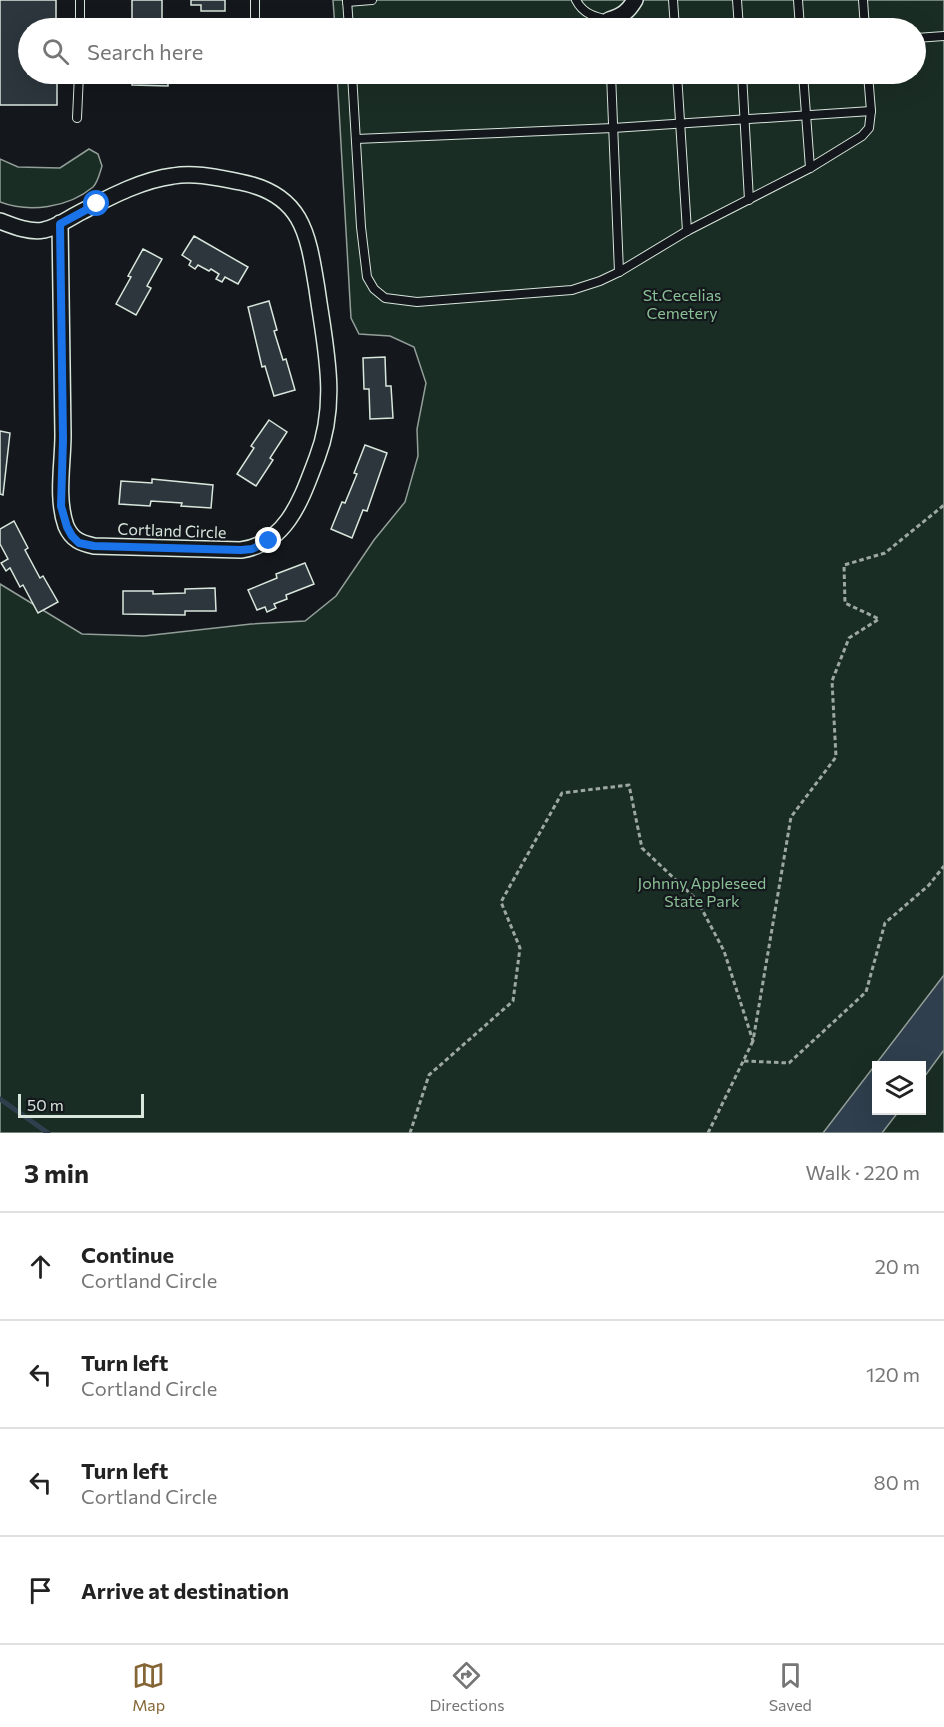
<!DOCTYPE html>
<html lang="en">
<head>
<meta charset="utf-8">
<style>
  :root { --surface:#fff; --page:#f2f2f2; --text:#222; --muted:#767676; --line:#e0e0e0; --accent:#856535 }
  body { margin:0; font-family:Commissioner,sans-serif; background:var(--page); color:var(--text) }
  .controls { position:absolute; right:18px; bottom:18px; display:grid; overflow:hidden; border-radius:0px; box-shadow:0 6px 24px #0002 }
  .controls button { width:54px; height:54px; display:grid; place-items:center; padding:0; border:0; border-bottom:2px solid var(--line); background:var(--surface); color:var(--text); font:30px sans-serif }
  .scale { position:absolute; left:18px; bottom:15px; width:126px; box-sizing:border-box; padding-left:6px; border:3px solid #d8e6dc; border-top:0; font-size:16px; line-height:21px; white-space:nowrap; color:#d8e6dc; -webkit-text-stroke:4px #14181c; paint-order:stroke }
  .stop { position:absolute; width:18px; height:18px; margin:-14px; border:4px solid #1a73e8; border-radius:50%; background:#fff }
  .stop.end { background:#1a73e8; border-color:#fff; box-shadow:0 2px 6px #0008 }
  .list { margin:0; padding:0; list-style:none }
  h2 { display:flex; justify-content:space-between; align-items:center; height:78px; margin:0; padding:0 24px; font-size:26px }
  h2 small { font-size:20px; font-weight:400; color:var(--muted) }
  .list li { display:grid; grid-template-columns:39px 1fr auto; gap:18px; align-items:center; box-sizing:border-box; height:108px; padding:0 24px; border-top:2px solid var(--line) }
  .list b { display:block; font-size:22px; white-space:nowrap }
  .list p { margin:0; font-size:20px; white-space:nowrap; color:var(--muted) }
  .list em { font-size:20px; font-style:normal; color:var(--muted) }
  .icon { flex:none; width:33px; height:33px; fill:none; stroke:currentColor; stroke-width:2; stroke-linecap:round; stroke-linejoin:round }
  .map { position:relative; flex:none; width:944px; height:1133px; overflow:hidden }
  .search { position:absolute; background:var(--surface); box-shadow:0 6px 24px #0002; left:18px; right:18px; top:18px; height:66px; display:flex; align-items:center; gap:15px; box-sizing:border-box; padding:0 21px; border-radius:33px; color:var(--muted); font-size:22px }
  .sheet { height:510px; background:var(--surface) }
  nav { display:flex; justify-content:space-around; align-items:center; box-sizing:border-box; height:84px; border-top:2px solid var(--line); background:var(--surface); font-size:16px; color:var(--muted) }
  nav a { display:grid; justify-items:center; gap:3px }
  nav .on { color:var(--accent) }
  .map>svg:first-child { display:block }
  .green { fill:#1a2d24; stroke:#939e99; stroke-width:1.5; fill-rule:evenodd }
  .water { fill:#2f3f4d; stroke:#939e99; stroke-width:1.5 }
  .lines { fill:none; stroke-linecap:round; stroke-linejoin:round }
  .stream { stroke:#2f3f4d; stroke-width:5 }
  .building { fill:#2c363c; stroke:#d8e6dc; stroke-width:1.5 }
  .service-casing { stroke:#d8e6dc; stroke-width:10 }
  .minor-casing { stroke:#d8e6dc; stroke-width:18 }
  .path { stroke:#9da8a2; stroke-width:3; stroke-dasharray:4.5 3; stroke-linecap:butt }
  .service { stroke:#14181c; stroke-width:8 }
  .minor { stroke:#14181c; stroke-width:15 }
  .route { stroke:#1a73e8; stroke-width:8 }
  .labels { text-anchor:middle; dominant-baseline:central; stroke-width:4.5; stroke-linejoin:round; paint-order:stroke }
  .park-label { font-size:16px; fill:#8ac095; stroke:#14181c }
  .street-label { font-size:16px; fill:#d8e6dc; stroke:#14181c }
</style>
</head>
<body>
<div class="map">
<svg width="944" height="1133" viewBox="0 0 944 1133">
  <rect width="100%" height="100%" fill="#14181c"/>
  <g class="green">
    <path d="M333,0H944V1133H0V584L82,634L144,636L251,624L305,621L336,596L374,540L405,502L418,456L417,429L426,383L414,347L390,336L359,334L351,318L337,74H916V28H335ZM876,1066H922V1110H876Z"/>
    <path d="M89,149L98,154L102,166C100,172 98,182 93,187C68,208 29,213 0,202V159L18,167L60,168Z"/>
  </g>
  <polygon class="water" points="944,975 944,1050 922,1080 922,1066 876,1066 876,1110 899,1111 882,1133 823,1133"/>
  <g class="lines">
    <polyline class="stream" points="0,1099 48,1133"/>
  </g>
  <g class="building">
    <polygon points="0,0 56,0 56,28 28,28 28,74 57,74 57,105 0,105"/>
    <rect x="132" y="0" width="30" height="28"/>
    <polygon points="191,0 225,0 225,11 201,11 201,5 191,5"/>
    <polygon points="132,74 168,74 168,86 132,85"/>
    <polygon points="194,236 248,267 238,284 225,277 222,282 216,279 219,274 211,269 209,271 198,265 195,269 189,265 191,261 182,255"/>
    <polygon points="143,249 162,259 147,286 151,288 136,315 116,304 131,277 128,276"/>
    <polygon points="269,301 277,330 274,331 283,360 286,359 295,390 274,396 265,366 262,367 248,307"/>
    <polygon points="385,357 386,386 391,386 393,418 370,419 369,389 364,389 363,358"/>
    <polygon points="269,420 287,432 270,458 273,460 256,486 237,474 254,448 251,446"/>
    <polygon points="0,431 10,433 3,495 0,494"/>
    <polygon points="365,445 387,453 367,511 363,510 352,538 331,529 342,502 345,503 357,474 354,473"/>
    <polygon points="152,479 213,485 211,508 181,506 182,503 151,501 150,506 119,504 121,481 152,483"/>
    <polygon points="14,521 28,548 25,550 40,578 43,576 58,602 38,613 23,585 20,587 10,568 6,571 1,563 8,559 0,544 0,529"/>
    <polygon points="305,563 314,584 286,595 287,599 274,604 276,608 267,612 265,607 257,610 248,590 277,578 276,574"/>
    <polygon points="215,588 216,611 185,611 185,615 123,614 123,591 153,591 153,594 185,593 185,589"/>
  </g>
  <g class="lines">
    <g class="service-casing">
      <g id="service">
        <polyline points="255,0 255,25"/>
        <polyline points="347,0 349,28"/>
        <path d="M576,0C583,14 595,17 609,20L610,28"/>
        <polyline points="673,0 675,28"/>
        <polyline points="737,0 739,28"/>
        <polyline points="798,0 800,28"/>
        <polyline points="863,0 865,28"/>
        <polyline points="347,2 372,0"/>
        <polyline points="80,28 80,0"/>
        <polyline points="916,38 944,36"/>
        <polyline points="352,74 361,227 367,277 374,289 385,298 417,302 572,290 600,281 619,272 687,231 810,168 862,136 869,128 871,111 868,74"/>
        <polyline points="611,74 619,272"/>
        <polyline points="677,74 687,231"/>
        <polyline points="742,74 749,200"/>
        <polyline points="803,74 810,168"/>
        <polyline points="77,118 79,74"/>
        <polyline points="356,139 613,128 871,111"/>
      </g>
    </g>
    <g class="minor-casing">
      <g id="minor">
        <path d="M609,20C622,16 628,12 635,0"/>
        <path d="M0,221C13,226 30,233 44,230C56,228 69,218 81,212C108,198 141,180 173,176C195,172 219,178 240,182C303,194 308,234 317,289C325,347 339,401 317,458C302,497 288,543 241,550L94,546C81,543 72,540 66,526C56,498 63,464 63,435C62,364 61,294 60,223"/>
      </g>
    </g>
    <g class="path">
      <polyline points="744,1061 789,1063 866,992 885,923 929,885 944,866"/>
      <polyline points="410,1133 429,1075 513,1001 520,948 501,902 562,793 629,785 642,848 697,900 724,951 753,1041 791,817 836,757 832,681 849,638 879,619 845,603 844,565 885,553 944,505"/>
      <polyline points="708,1133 753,1041"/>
    </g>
    <use href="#service" class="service"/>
    <use href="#minor" class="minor"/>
  </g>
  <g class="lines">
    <polyline class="route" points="97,204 60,224 63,439 61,506 67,527 72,536 79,543 94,546 241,550 252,549 269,541"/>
  </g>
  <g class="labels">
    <g class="park-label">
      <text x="682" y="294">St.Cecelias<tspan x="682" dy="18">Cemetery</tspan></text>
      <text x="702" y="882">Johnny Appleseed<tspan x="702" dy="18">State Park</tspan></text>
    </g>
    <g class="street-label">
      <text transform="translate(172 530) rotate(2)">Cortland Circle</text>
    </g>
  </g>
</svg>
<div class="controls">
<button><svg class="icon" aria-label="layers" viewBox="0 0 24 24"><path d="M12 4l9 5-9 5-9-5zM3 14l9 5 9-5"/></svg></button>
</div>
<div class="scale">50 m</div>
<div class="stop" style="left:97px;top:204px"></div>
<div class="stop end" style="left:269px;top:541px"></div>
<div class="search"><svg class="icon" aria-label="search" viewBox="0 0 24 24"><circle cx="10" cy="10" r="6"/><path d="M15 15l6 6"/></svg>Search here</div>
</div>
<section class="sheet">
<h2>3 min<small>Walk · 220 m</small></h2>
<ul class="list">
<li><svg class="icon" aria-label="ahead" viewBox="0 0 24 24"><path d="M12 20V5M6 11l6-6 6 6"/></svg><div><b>Continue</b><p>Cortland Circle</p></div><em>20 m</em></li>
<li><svg class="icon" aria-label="left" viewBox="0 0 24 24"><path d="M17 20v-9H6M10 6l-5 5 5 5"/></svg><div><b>Turn left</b><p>Cortland Circle</p></div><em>120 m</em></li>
<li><svg class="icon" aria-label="left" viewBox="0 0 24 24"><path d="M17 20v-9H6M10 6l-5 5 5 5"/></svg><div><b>Turn left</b><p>Cortland Circle</p></div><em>80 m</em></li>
<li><svg class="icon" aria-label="arrive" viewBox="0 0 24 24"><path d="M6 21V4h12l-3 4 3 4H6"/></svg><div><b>Arrive at destination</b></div></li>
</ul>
</section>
<nav>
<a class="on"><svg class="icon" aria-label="map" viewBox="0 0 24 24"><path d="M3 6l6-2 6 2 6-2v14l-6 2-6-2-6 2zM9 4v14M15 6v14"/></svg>Map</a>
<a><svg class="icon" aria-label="directions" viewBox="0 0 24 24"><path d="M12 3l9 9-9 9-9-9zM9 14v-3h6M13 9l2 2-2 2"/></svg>Directions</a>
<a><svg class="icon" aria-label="saved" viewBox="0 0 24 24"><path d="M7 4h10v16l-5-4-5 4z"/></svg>Saved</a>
</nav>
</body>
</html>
